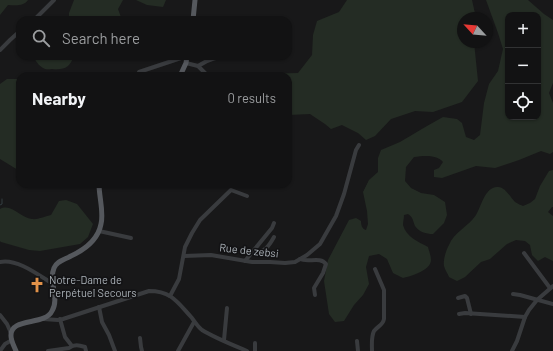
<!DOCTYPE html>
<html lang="en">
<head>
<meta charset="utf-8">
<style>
  :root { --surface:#121213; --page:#1f2021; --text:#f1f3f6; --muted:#9c9ea0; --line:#313233 }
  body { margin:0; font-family:Barlow,sans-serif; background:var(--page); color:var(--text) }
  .controls { position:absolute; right:12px; top:12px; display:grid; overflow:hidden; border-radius:8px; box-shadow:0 1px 3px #0004 }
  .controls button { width:36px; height:36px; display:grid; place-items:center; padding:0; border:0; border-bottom:1px solid var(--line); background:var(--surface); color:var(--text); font:20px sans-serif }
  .compass { position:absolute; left:457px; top:12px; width:36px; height:36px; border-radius:50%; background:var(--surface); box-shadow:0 1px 3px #0004; rotate:296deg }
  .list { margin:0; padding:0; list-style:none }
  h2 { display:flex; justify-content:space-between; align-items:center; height:52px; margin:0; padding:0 16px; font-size:17px }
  h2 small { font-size:13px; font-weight:400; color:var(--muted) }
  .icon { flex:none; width:22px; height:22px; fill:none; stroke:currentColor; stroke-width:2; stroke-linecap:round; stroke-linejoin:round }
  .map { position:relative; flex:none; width:553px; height:351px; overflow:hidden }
  .search { position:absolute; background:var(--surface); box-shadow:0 1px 3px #0004; left:16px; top:16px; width:276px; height:44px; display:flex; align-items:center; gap:10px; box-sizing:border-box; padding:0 14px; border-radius:12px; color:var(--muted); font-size:15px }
  .panel { position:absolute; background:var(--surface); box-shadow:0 1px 3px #0004; left:16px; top:72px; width:276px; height:116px; border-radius:12px }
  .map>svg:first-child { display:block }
  .green { fill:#242c24; fill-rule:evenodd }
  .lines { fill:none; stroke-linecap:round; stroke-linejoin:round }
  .stream { stroke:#323d41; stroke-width:1 }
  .minor { stroke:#393b3e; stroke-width:4 }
  .major { stroke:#55585d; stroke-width:5 }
  .labels { text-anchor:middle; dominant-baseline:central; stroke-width:3.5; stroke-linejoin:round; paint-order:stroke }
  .street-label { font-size:11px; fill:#abb2b8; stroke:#131315 }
  .poi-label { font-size:11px; fill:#abb2b8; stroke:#131315; text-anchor:start }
</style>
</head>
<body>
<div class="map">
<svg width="553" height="351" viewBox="0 0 553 351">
  <rect width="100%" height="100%" fill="#181819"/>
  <g class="green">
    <path d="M0,0H28C23,7 15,5 8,5L0,15Z"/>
    <polygon points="74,0 123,0 118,9 122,20 69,20 69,13"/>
    <polygon points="136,0 166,0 163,7 147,5"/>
    <polygon points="347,0 472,0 476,18 463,18 463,42 474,42 478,81 462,102 433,112 415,111 391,119 375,136 366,140 358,133 342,125 331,129 325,124 310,114 288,115 288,76 251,76 261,74 298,73 312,55 313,35 317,21 339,12"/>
    <path d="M486,0H528L544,14L553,20V83L549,93L553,103V152L550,154L541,151L519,160L495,168L476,166L442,178L434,177V170L439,168L443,162C436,154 423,156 414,157L406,167L405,181L411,188L421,193L434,195L445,202L447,215L444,223L433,234C426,234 419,232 415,226C413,221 413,217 408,214L404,215C404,218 403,222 403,225C406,237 419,242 428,247C429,251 431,256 431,260C431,270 412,276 403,278L393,273L387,259L379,254L369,256L366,267L369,284L363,295L354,305L344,321L335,322L329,314L324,281L328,260L349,220L356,218L361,221C361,225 362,229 366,230L368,224L367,211L363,192L369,180L378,172V158L381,150L400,142L427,126L443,117L457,119L462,123L466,137L474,140L480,135L484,103L489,84L498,71L503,49L498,33ZM508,15H538V117H508Z"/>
    <path d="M33,56H74C69,68 65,70 52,69C49,69 46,70 43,68C39,66 35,60 33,56Z"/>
    <polygon points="7,79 20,79 20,170 18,170 0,159 0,84"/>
    <path d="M553,170V207H552L548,212L553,216V261L545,257L538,261L532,255L530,245L525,241L516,240L507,244L490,259L481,262L465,277L457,281L449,277C448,274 445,270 444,266C443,260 446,250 449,245C454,232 468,227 476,215C481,207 485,187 497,187C505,186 510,197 515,202C518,204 521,205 523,206L530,203L535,199L540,186L549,171Z"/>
    <path d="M66,200L77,204L93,224L88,237L80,244L40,251L29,250L1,242L0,241V209C12,203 20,218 32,219C37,220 46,216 51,215L59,201Z"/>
  </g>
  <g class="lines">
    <polyline class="stream" points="0,205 2,204 2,199"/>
    <g class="minor">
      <polyline points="34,20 54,0"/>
      <polyline points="0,50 10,40 20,31"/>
      <polyline points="186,63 198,66 208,76"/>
      <path d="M198,66C207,60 220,55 231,58"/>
      <polyline points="139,72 187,56"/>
      <polyline points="99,231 131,238"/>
      <path d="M253,251C264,254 269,246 274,237"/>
      <polyline points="524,253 550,288"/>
      <polyline points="184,256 211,255 252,262 270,262 285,263 295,262 307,255 320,244 336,216 344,194 356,150 359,145"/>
      <path d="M300,259C308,263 320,256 326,264L323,273L314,288L315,295"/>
      <polyline points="245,261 272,228 274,223"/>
      <path d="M0,262C17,258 40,276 53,284"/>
      <polyline points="513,294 520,295 553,304"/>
      <polyline points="170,296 179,279 185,247 192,233 200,220 231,190 247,196"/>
      <polyline points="458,298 465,296 467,298 471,314"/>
      <polyline points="99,307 102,322 109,335 115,351"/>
      <polyline points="459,314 465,313 525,317"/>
      <polyline points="0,315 7,324 11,333"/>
      <path d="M43,319L58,320L63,319L149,291C172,291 178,303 192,318C195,322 198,327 202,330C215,338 233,345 247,351"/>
      <polyline points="60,319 65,337 72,346"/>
      <polyline points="140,338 141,347 142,351"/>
      <polyline points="224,340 227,308"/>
      <polyline points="357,341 358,351"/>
      <polyline points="0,351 5,344 12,340"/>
      <path d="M48,351L69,348C74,344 79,345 85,347L86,351"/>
      <polyline points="178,351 194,322"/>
      <polyline points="255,351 255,343"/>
      <path d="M372,351C372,345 371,337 374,331C378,326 383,325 384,319V290L375,269"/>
      <polyline points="512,351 517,341 525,317 529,310 537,300 553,286"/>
    </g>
    <g class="major">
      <polyline points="193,20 195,0"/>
      <polyline points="180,76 186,63 187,56"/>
      <path d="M16,351C14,346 11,341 11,336C10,317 45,326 52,311C60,298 48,282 54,268C57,261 64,260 71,256C84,250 98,240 101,224C104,212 99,197 99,184"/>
    </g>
  </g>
  <defs>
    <g id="church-bare" transform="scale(1.2)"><path d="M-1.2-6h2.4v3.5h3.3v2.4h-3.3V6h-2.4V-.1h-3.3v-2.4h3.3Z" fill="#e09149" stroke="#131315" stroke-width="2.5" paint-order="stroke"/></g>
  </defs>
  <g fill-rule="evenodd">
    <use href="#church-bare" x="37" y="285"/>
  </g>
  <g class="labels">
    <g class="street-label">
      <text transform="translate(249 250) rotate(6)">Rue de zebsi</text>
    </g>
    <g class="poi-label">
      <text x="49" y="279">Notre-Dame de<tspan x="49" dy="13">Perpétuel Secours</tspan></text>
    </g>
  </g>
</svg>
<div class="controls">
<button>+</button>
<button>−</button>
<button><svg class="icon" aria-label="locate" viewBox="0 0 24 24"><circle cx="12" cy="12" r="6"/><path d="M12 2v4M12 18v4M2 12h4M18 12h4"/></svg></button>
</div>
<svg class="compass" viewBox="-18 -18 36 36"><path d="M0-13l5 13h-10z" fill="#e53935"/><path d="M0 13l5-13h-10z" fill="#9c9ea0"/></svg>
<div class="search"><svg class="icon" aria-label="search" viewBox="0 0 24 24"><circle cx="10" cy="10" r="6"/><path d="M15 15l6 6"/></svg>Search here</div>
<section class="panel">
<h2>Nearby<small>0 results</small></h2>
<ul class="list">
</ul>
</section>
</div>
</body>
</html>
